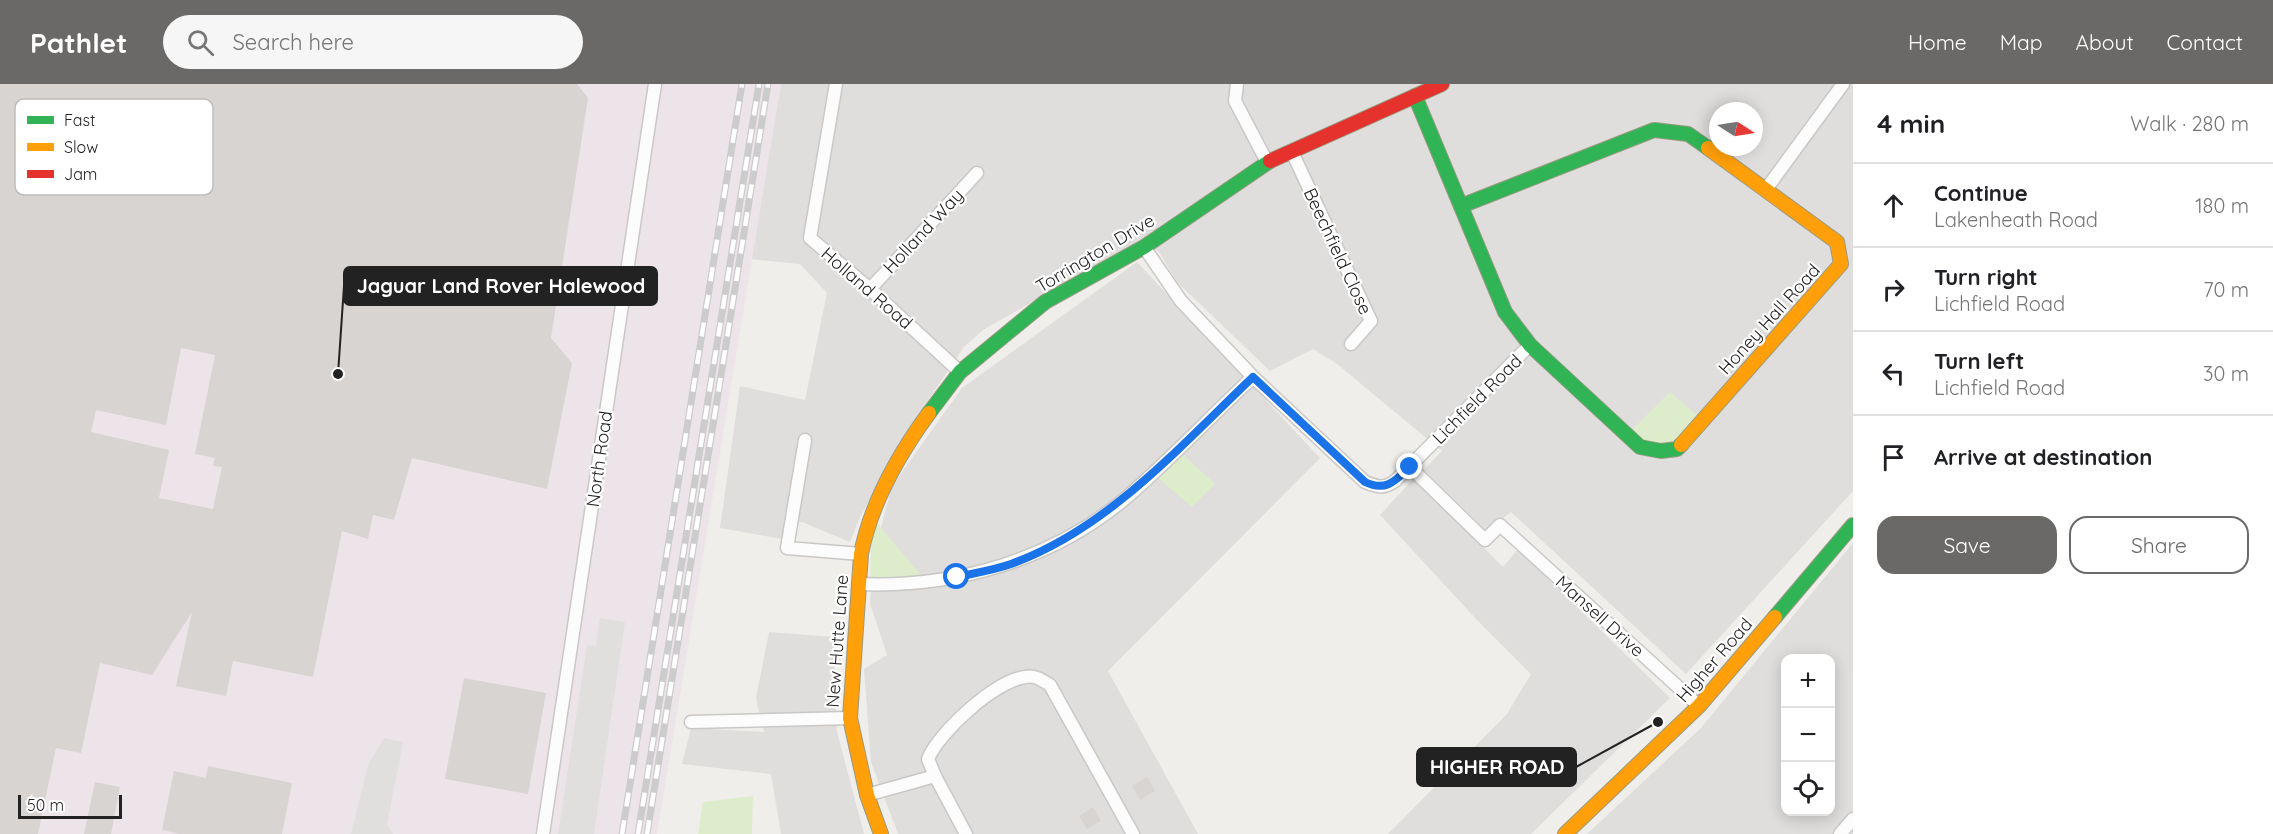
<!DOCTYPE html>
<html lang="en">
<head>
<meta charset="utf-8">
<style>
  :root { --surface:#fff; --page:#f6f6f6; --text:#202124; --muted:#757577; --line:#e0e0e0; --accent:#6a6968 }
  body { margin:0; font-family:Quicksand,sans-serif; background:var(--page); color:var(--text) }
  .controls { position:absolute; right:18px; bottom:18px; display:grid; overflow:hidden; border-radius:12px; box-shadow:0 3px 15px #0003 }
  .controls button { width:54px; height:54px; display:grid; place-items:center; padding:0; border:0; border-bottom:2px solid var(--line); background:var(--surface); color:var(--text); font:30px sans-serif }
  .compass { position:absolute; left:1709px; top:18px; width:54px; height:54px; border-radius:50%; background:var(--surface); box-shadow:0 3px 15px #0003; rotate:102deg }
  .scale { position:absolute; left:18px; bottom:15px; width:104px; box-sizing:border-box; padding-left:6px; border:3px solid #222; border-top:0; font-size:16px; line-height:21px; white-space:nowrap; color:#222; -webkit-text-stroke:4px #fff; paint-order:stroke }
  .stop { position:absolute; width:18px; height:18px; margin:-14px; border:4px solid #1a73e8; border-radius:50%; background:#fff }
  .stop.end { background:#1a73e8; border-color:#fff; box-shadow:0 2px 6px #0008 }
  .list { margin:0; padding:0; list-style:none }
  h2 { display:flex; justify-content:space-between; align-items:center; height:78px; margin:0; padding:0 24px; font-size:26px }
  h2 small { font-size:20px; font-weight:400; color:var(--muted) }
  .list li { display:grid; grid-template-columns:39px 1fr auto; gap:18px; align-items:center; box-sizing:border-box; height:84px; padding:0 24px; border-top:2px solid var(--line) }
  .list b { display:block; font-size:22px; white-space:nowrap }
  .list p { margin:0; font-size:20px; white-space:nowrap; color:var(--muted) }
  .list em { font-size:20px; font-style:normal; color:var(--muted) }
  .actions { display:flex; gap:12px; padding:18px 24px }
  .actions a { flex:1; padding:14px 0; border:2px solid var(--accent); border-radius:18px; text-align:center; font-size:21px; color:var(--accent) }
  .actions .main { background:var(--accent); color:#fff }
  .icon { flex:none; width:33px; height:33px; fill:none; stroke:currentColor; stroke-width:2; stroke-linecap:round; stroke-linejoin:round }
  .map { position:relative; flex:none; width:1853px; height:750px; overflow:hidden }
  header { display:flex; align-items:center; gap:36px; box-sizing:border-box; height:84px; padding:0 30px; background:var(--accent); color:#fff }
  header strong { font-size:28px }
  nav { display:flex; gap:33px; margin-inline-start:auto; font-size:21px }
  .search { width:420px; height:54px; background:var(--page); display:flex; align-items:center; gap:15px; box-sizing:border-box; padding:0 21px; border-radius:33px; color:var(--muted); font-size:22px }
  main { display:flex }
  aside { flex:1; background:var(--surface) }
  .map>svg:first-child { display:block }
  .residential { fill:#dfdedc; fill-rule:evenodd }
  .industrial { fill:#ede4e9 }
  .grass { fill:#ddeccb }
  .parking { fill:#e0dfde }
  .building { fill:#d7d4d2; fill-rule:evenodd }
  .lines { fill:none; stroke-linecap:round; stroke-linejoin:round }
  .street-casing { stroke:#c9c8c7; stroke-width:15 }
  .fast-casing { stroke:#999a82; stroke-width:16 }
  .slow-casing { stroke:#999a82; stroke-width:16 }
  .jam-casing { stroke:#999a82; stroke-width:16 }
  .street { stroke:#fdfcfc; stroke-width:12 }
  .fast { stroke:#30b455; stroke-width:14 }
  .slow { stroke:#ff9f0a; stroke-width:14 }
  .jam { stroke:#e5322d; stroke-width:14 }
  .rail-casing { stroke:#ccc; stroke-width:7 }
  .rail { stroke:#fff; stroke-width:4.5; stroke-dasharray:14; stroke-linecap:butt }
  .route { stroke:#1a73e8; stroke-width:8 }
  .labels { text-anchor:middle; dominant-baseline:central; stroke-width:4.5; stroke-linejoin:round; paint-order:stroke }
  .street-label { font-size:18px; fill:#222; stroke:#fff }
  .key { fill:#fff; stroke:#bdbdbd; stroke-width:1.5 }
  .key-label { font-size:16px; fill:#222 }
  .leader { fill:none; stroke:#222; stroke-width:2 }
  .callout-dot { fill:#222; stroke:#fff; stroke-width:2 }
  .callout { fill:#222; stroke:#222; stroke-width:2 }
  .callout-label { font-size:20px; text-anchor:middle; font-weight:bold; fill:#fff }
</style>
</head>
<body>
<header>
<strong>Pathlet</strong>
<div class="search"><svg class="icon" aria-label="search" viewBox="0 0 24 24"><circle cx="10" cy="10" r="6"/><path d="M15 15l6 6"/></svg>Search here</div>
<nav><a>Home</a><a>Map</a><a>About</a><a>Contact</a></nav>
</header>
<main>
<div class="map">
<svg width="1853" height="750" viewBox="0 0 1853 750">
  <rect width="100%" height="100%" fill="#f0eeeb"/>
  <g class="residential">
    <path d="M781,0H1853V407L1686,590L1511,428L1487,447L1424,386L1442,367L1337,280L1313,265L1270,287L1177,198L1159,168L1141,156L983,246L964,263L912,340L860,433L850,458L802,438L785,439L782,455L720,444L740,302L805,316L827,209L800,180L750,175ZM1718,27H1754V63H1718Z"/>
    <polygon points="1137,178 1320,374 1108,587 1198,750 898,750 871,678 864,585 887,571 870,519 874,470 892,402 962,304"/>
    <polygon points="1414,394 1503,483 1518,465 1670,614 1531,750 1388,750 1507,630 1531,590 1477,536 1380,431"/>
    <path d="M1853,459V750H1587L1701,644ZM1786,574H1830V728H1786Z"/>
    <polygon points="769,548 833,553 837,648 864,750 781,750 771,690 682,680 691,644 764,648 756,614"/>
  </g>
  <polygon class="industrial" points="0,0 781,0 657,750 0,750"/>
  <g class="grass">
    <polygon points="1670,308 1703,336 1672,366 1627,351"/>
    <polygon points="1177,365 1215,400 1192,423 1152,389"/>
    <polygon points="872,433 927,498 870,501"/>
    <polygon points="753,712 752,750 698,750 703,718"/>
  </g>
  <g class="parking">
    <polygon points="600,534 625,538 594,750 558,750 587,561 596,562"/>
    <polygon points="384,654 403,658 387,741 393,750 351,750 368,681"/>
  </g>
  <g class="building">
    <path d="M0,0H577L588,14L551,254L572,279L547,405L412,374L394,436L373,431L368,455L342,447L313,593L233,577L226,612L176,602L192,528L152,591L100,579L81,669L56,664L38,750H0ZM181,264L215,271L195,370L215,374L213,382L222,383L213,425L159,414L169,366L91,348L96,326L166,341Z"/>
    <polygon points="464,594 546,609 528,710 445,695"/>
    <polygon points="208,682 292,699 282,750 181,750 162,746 174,687 206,694"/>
    <polygon points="1147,693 1155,707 1140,716 1132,702"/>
    <polygon points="95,698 120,703 111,750 84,750"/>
    <polygon points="1093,723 1101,737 1087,745 1079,732"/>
  </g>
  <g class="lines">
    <g class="street-casing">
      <g id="street">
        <polyline points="836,0 810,154 870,205 960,288"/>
        <polyline points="1237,0 1235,17 1267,78"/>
        <polyline points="1292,68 1371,237 1351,260"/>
        <polyline points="1767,104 1843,0"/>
        <path d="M1144,163L1181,217L1253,293L1365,398C1377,403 1384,405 1395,397L1530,261"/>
        <polyline points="870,205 977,89"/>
        <polyline points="805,356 787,464 861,470"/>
        <polyline points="1410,383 1485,456 1500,441 1699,622"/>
        <path d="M859,500C955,504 1053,476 1127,413C1171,375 1211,332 1253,293"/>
        <polyline points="691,638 850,634"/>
        <path d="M935,692L928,675C939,648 995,597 1025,593C1035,591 1042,596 1050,601L1133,750"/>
        <polyline points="867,711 935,692 966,750"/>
        <polyline points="543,750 655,0"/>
        <polyline points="1840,750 1853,735"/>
      </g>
    </g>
    <g class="fast-casing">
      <g id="fast">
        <polyline points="1415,12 1505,228 1530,261 1640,363 1661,367 1677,365 1681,361"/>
        <polyline points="1461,122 1654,46 1688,50 1708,64"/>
        <polyline points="929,329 960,288 1045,218 1144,163 1270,77"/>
        <polyline points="1775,533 1853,441"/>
      </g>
    </g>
    <g class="slow-casing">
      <g id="slow">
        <polyline points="1681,361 1841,180 1837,158 1708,64"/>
        <path d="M881,750L867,711L850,634L861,470C871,419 899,370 929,329"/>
        <polyline points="1565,750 1699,622 1775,533"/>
      </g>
    </g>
    <g class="jam-casing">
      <polyline id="jam" points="1270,77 1442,0"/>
    </g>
    <use href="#street" class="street"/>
    <use href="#fast" class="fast"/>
    <use href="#slow" class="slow"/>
    <use href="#jam" class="jam"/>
    <g class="rail-casing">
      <g id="rail">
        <polyline points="622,750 742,0"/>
        <polyline points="638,750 759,0"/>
        <polyline points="647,750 768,0"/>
      </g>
    </g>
    <use href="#rail" class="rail"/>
  </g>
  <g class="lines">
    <path class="route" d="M957,493C975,489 994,486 1011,480C1108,445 1180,362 1253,293L1365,398C1386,408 1395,397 1410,383"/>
  </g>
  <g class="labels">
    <g class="street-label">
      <text transform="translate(923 147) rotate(-47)">Holland Way</text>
      <text transform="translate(1338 167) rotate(65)">Beechfield Close</text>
      <text transform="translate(1095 169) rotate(-31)">Torrington Drive</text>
      <text transform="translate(867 204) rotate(41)">Holland Road</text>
      <text transform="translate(1769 235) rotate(-48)">Honey Hall Road</text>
      <text transform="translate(1477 315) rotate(-45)">Lichfield Road</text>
      <text transform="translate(599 375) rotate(-82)">North Road</text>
      <text transform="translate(1600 532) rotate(42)">Mansell Drive</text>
      <text transform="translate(837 557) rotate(-86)">New Hutte Lane</text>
      <text transform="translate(1714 576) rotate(-49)">Higher Road</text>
    </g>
  </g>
  <rect x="15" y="15" width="198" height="96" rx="9" class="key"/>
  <rect x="27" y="32" width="27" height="8" fill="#30b455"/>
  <rect x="27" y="59" width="27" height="8" fill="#ff9f0a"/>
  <rect x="27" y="86" width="27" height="8" fill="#e5322d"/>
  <g class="key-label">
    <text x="64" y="42">Fast</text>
    <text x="64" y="69">Slow</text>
    <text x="64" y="96">Jam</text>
  </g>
  <path class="leader" d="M338 290L344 202M1658 638L1576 683"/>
  <g class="callout-dot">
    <circle cx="338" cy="290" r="6"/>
    <circle cx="1658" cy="638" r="6"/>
  </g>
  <g class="callout">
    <rect x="344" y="183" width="313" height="38" rx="6"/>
    <rect x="1417" y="664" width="159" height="38" rx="6"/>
  </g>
  <g class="callout-label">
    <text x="501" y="209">Jaguar Land Rover Halewood</text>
    <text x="1497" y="690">HIGHER ROAD</text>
  </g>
</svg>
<div class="controls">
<button>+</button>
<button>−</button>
<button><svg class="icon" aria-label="locate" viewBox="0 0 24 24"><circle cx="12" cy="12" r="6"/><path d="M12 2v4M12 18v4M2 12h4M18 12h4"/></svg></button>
</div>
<svg class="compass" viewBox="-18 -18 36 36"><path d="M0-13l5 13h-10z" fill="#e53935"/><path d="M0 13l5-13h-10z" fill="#757577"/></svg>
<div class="scale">50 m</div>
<div class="stop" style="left:957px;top:493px"></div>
<div class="stop end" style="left:1410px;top:383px"></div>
</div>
<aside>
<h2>4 min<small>Walk · 280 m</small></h2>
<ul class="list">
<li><svg class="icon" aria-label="ahead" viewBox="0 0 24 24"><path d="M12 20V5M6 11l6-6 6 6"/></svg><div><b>Continue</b><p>Lakenheath Road</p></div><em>180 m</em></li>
<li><svg class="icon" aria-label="right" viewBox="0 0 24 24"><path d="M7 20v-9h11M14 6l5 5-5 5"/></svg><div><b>Turn right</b><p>Lichfield Road</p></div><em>70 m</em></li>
<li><svg class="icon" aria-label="left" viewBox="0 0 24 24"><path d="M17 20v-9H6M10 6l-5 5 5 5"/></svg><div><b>Turn left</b><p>Lichfield Road</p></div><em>30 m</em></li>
<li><svg class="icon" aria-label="arrive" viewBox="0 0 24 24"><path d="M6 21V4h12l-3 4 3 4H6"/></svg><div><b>Arrive at destination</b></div></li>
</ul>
<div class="actions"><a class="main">Save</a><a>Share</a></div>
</aside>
</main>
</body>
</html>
